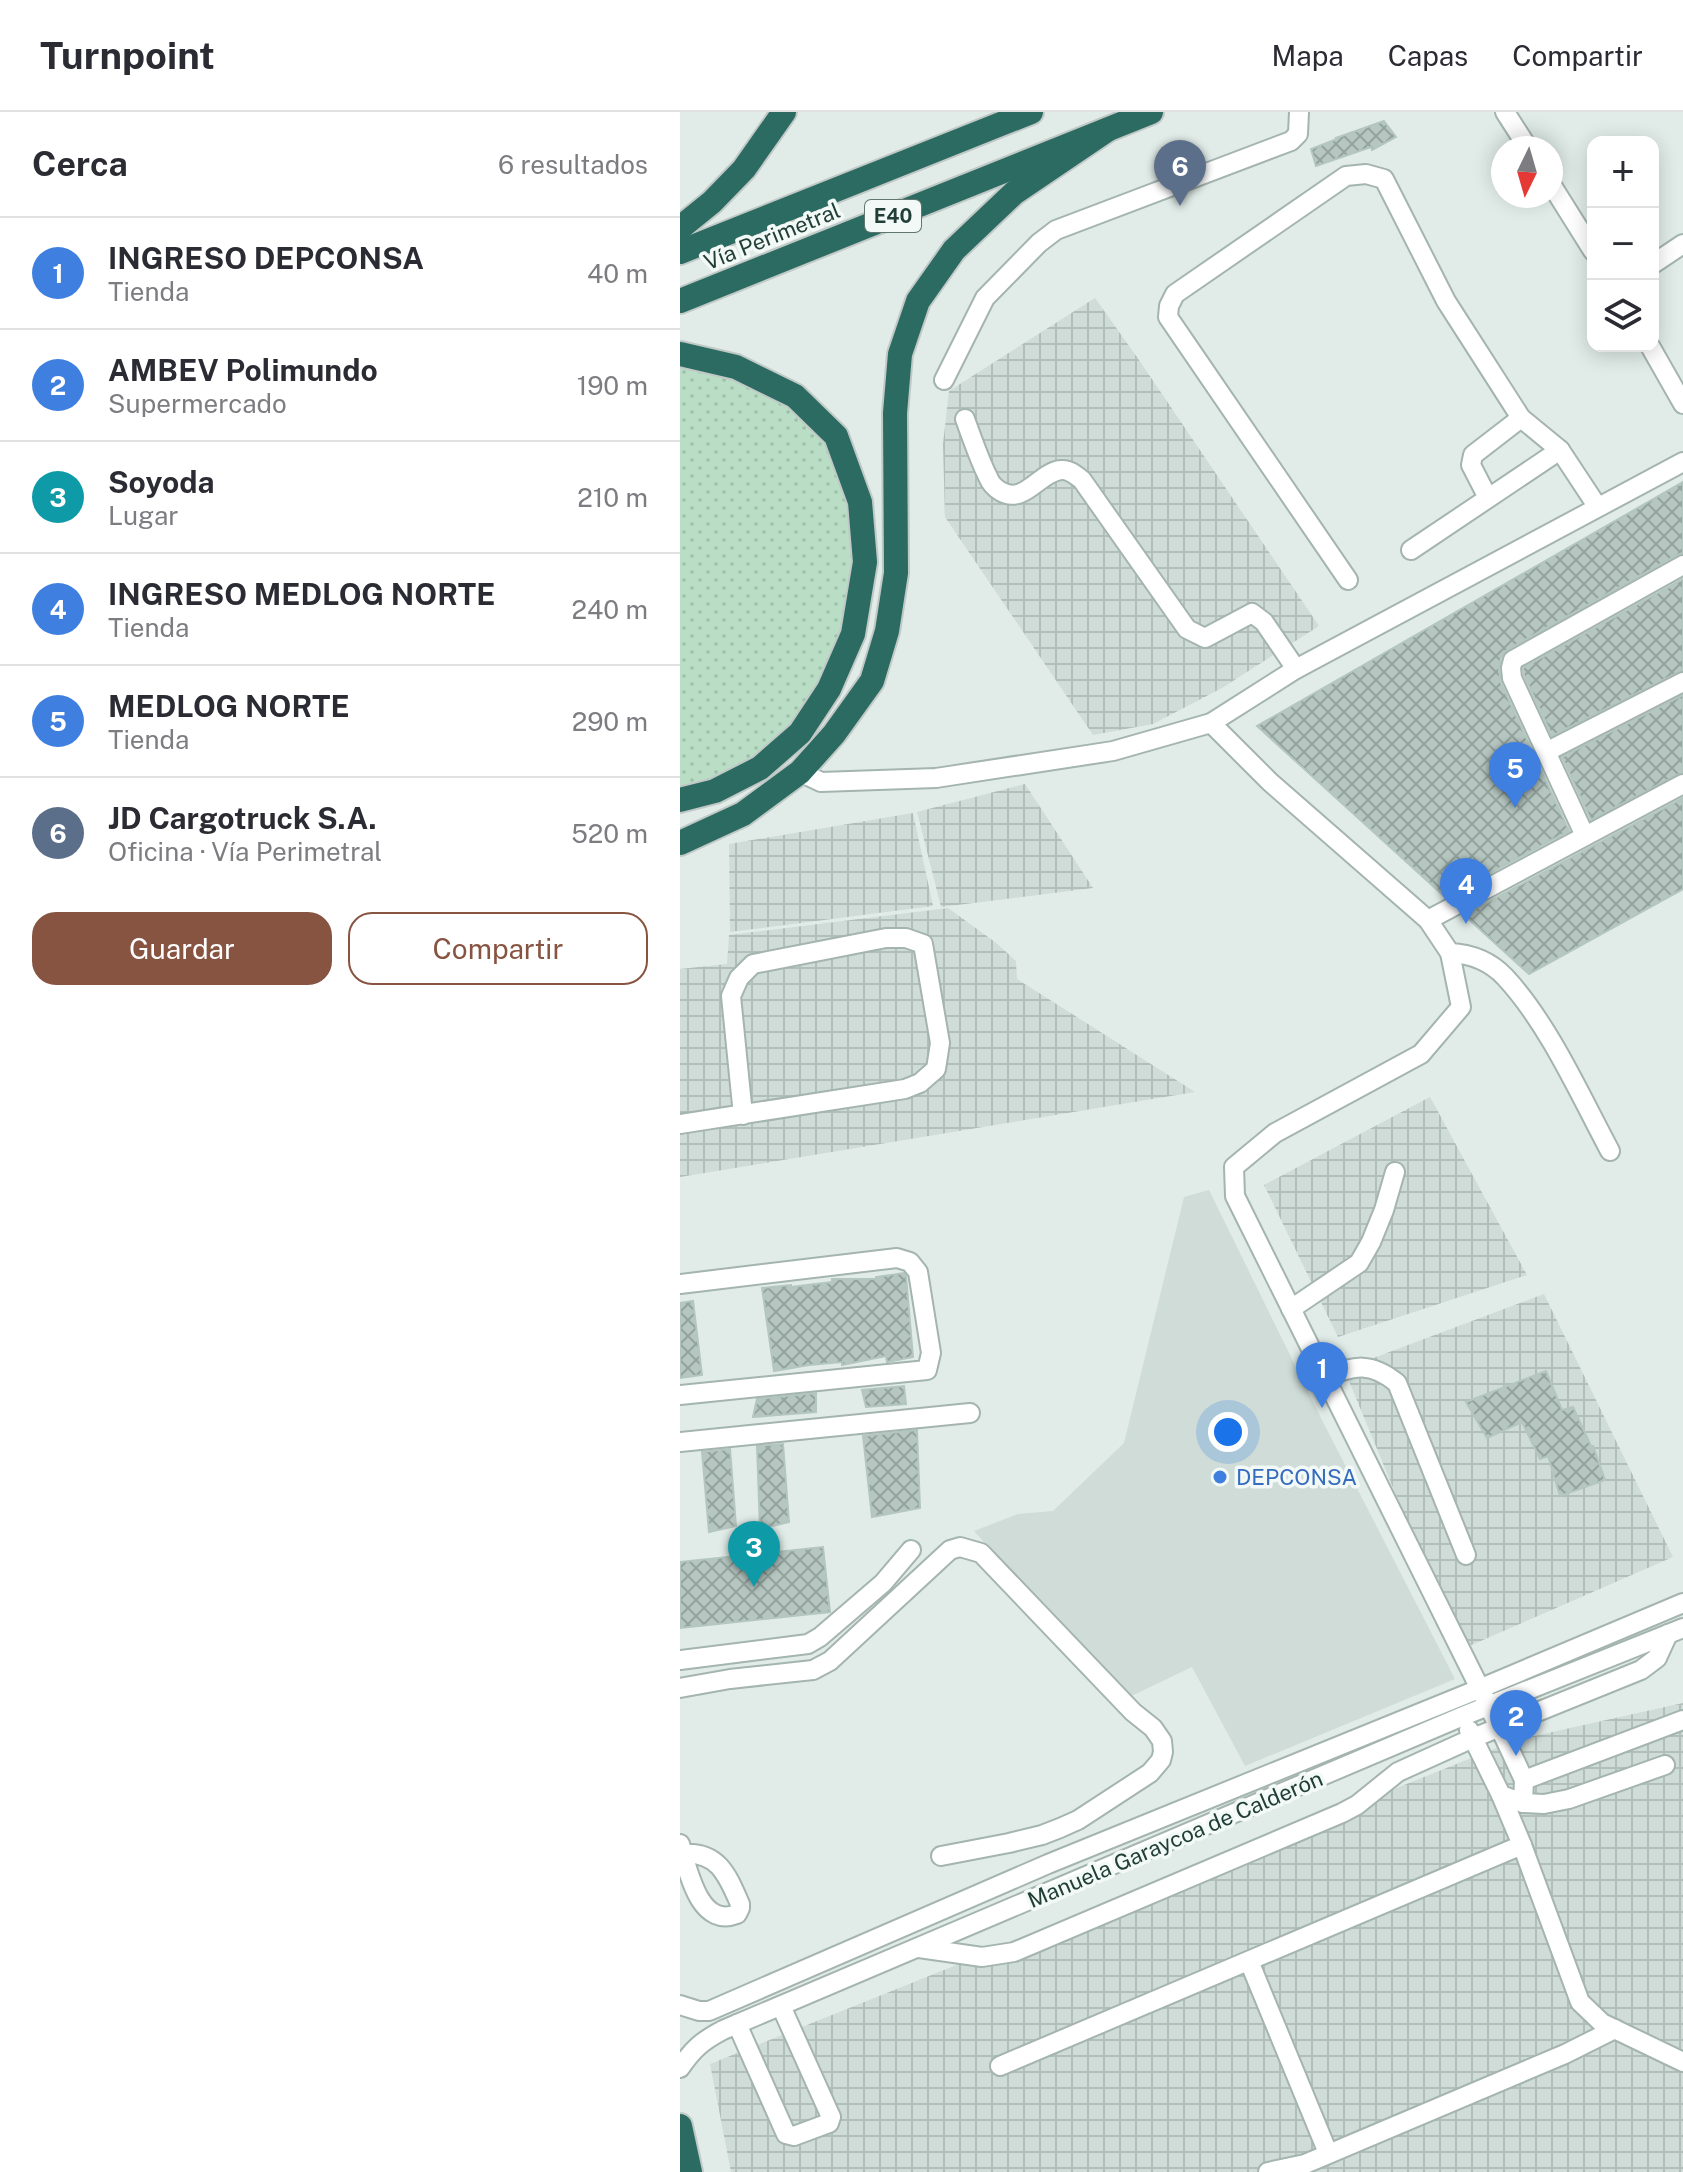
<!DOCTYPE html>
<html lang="es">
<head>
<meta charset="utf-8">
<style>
  :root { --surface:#fff; --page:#f7f7f7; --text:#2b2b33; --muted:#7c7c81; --line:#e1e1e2; --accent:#875442 }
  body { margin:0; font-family:"Public Sans",sans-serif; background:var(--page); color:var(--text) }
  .controls { position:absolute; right:24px; top:24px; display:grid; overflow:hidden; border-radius:16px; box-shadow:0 4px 20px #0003 }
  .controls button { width:72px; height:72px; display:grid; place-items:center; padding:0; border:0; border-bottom:2px solid var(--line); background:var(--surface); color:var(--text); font:40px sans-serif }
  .compass { position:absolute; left:811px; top:24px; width:72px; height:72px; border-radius:50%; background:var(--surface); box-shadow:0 4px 20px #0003; rotate:185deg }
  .you { position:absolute; left:548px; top:1320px; width:28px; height:28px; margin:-20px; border:6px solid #fff; border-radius:50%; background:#1a73e8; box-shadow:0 0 0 12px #1a73e833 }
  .badge { display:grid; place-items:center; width:52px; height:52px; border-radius:50%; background:var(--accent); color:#fff; font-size:26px; font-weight:700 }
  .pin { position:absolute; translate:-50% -66px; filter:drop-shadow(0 2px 4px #0008) }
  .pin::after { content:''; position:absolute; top:42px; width:28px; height:24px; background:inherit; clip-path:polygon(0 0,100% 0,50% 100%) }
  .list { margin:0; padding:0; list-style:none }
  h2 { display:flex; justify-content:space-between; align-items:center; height:104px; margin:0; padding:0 32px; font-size:34px }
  h2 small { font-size:26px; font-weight:400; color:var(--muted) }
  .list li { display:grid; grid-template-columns:52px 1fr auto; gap:24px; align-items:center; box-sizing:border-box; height:112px; padding:0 32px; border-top:2px solid var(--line) }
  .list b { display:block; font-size:30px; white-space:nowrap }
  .list p { margin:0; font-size:26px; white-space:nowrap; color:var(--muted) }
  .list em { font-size:26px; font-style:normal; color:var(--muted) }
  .actions { display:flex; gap:16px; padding:24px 32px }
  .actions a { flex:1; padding:18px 0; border:2px solid var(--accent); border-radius:24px; text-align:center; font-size:28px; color:var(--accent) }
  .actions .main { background:var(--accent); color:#fff }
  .icon { flex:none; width:44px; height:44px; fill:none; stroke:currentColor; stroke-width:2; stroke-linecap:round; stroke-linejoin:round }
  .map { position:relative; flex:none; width:1003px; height:2060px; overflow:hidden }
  header { display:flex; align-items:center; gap:48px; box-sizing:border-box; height:112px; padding:0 40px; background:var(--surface); border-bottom:2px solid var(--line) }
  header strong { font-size:38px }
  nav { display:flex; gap:44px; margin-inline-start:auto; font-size:28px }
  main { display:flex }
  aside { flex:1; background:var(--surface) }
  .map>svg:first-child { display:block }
  .built { fill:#cfdcd7 }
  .industrial { fill:url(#industrial-grid) }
  .park { fill:url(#park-dots) }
  .building { fill:url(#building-cross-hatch); stroke:#b3c6bf; stroke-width:2 }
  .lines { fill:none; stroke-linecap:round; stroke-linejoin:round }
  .minor-casing { stroke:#a4b4af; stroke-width:22 }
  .highway-casing { stroke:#c1c9c7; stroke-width:28 }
  .minor { stroke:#fff; stroke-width:18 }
  .highway { stroke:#2c6b61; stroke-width:24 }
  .shop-dot { fill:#3f7fe0; stroke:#f2f9f6; stroke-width:3 }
  .labels { text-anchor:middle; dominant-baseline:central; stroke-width:7; stroke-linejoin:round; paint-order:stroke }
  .shield { fill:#f2f9f6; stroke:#607670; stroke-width:2 }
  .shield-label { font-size:20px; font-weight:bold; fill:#213e37 }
  .street-label { font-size:22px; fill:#213e37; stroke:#f2f9f6 }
  .shop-label { font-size:22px; fill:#366cbe; stroke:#f2f9f6; text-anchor:start }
</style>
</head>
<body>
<header>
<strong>Turnpoint</strong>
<nav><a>Mapa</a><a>Capas</a><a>Compartir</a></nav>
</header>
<main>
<aside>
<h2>Cerca<small>6 resultados</small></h2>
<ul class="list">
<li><span class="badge" style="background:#3f7fe0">1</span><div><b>INGRESO DEPCONSA</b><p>Tienda</p></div><em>40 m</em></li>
<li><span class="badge" style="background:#3f7fe0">2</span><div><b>AMBEV Polimundo</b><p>Supermercado</p></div><em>190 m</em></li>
<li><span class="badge" style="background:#0f9aa8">3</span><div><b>Soyoda</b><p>Lugar</p></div><em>210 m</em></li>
<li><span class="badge" style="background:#3f7fe0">4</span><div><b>INGRESO MEDLOG NORTE</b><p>Tienda</p></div><em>240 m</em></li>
<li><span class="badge" style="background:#3f7fe0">5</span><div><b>MEDLOG NORTE</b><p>Tienda</p></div><em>290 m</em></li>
<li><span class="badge" style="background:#5c6f8a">6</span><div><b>JD Cargotruck S.A.</b><p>Oficina · Vía Perimetral</p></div><em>520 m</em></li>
</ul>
<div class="actions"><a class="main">Guardar</a><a>Compartir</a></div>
</aside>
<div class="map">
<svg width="1003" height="2060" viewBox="0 0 1003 2060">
  <defs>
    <pattern id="industrial-grid" width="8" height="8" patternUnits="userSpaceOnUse" patternTransform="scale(2)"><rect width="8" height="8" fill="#cfdcd7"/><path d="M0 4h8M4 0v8" fill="none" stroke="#b1beb9"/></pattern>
    <pattern id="park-dots" width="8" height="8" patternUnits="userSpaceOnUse" patternTransform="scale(2)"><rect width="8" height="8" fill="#b9dec5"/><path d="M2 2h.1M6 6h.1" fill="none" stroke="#9fc0aa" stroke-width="1.8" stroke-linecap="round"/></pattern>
    <pattern id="building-cross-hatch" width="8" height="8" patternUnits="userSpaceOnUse" patternTransform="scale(2)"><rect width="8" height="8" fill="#b6c7c1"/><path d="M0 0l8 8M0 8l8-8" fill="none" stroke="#94a39e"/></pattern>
  </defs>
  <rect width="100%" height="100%" fill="#e1ece8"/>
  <polygon class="built" points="529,1078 642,1308 775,1567 565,1654 512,1555 445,1587 294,1419 338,1402 373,1399 444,1331 504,1085"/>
  <g class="industrial">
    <polygon points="415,186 459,248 639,514 542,576 473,612 413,623 265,405 263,332 269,279"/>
    <polygon points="345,672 413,776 261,795 237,700"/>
    <polygon points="233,701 253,794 50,820 49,732"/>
    <polygon points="268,796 315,830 336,849 337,867 515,980 0,1065 0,857 47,852 49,823"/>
    <polygon points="750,985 847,1163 658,1225 584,1073"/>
    <polygon points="864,1182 993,1445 780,1538 664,1257"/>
    <polygon points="1003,1591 1003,2060 51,2060 30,1952 836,1628"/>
  </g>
  <polygon class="park" points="0,252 46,260 95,283 142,322 164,371 177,437 165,517 146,559 120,602 89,636 53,660 0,677"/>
  <g class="building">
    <polygon points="704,9 716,25 692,38 691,35 636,54 631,37 657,27 656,26"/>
    <polygon points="1003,370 1003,441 997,443 827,538 821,545 819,557 821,571 889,719 765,785 577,614"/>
    <polygon points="1003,467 1003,558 872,624 844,563 843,556"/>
    <polygon points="1003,583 1003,660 911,708 882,645"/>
    <polygon points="1003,686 1003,777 849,862 784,803"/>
    <polygon points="224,1161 226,1164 233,1245 207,1250 206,1244 162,1253 162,1250 129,1253 94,1259 82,1176 111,1173 111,1175 152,1170 152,1167 196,1167 196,1165"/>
    <polygon points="13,1189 22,1263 0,1266 0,1191"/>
    <polygon points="866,1259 882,1298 893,1295 911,1334 913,1334 925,1368 880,1384 868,1344 860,1347 842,1310 807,1326 786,1290"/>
    <polygon points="224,1274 226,1292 186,1295 182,1278"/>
    <polygon points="136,1281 136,1300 73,1305 77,1287"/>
    <polygon points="237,1318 240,1396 192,1405 183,1324"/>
    <polygon points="103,1332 109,1410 80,1417 77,1334"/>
    <polygon points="50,1337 56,1414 29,1420 22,1340"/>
    <polygon points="143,1435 150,1500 0,1516 0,1450"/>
  </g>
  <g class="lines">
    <g class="minor-casing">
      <g id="minor">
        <polyline points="825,0 848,36"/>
        <polyline points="871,72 913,139"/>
        <polyline points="973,152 1003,132"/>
        <polyline points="970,234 1003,292"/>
        <polyline points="264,268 305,186 359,131 376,118 611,29 618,22 619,0"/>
        <path d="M285,307C292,326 299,347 308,365C310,370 315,376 320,379C344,394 359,360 381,358C389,357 396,363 402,368L507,517L525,526L572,501L584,510L616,557"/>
        <polyline points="808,386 791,353 793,343 841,306"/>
        <polyline points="731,438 880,338"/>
        <polyline points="668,468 488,205 489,194 495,182 666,64 686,62 704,67 766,189 841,306 880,338 917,394"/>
        <polyline points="531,611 590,670 748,808 770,841 781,895 741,942 595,1021 554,1055 555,1084 824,1625 844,1668 843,1691"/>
        <polyline points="866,640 1003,570"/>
        <polyline points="120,660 141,670 256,666 433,639 531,611 616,557 1003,350"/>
        <polyline points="905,724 832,566 831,556 833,548 1003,453"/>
        <polyline points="748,808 1003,672"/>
        <path d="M770,841C792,842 810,849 825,865C868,911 900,983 930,1039"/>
        <polyline points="0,1012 225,977 240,971 256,957 260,931 243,832 226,826 206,826 73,852 59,866 51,884 63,1003"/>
        <polyline points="0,1172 217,1146 230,1150 238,1160 251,1241 247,1258 0,1283"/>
        <polyline points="611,1197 679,1151 691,1130 704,1098 715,1060"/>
        <path d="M645,1265C675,1253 691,1250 717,1271L786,1443"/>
        <polyline points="0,1330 290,1301"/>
        <polyline points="0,1548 128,1532 140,1525 203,1471 231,1438"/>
        <polyline points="0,1576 50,1567 133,1558 150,1549 270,1438 280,1435 301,1441 453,1600 473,1616 482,1629 483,1640 481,1648 470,1661 398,1708 380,1716 362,1723 329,1731 261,1744"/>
        <polyline points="789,1618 821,1683 843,1691 864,1692 889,1687 985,1653"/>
        <polyline points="844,1668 1003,1608"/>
        <polyline points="821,1683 842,1733 900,1890 922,1911 1003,1950"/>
        <path d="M0,1732C8,1758 19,1817 57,1802L60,1796V1792C48,1765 39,1739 3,1742"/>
        <polyline points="239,1836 302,1845 334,1840 662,1701 677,1693 718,1660 793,1626 961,1558 977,1546 988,1522"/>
        <polyline points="569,1849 648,2041"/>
        <polyline points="0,1893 19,1899 29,1899 368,1752 799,1577 1003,1491"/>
        <polyline points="57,1912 106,2022 114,2024 149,2011 151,2005 101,1894"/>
        <polyline points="320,1954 842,1733"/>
        <path d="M0,1956C13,1937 22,1929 43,1918L783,1604L1003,1516"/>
        <polyline points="588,2060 625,2052 885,1942 935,1917"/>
      </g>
    </g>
    <g class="highway-casing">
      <g id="highway">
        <polyline points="0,116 32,90 64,57 104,0"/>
        <polyline points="0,140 351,0"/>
        <polyline points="0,189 471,0"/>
        <polyline points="0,242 56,255 115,284 156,324 180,390 185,450 173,522 149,577 120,621 80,656 35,679 0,688"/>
        <polyline points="0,731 63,702 120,660 154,622 192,569 207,519 216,461 215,301 220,242 238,189 274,138 334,81 427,18"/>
        <polyline points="0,2014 10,2060"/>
      </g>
    </g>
    <use href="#minor" class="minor"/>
    <use href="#highway" class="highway"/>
  </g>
  <circle class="shop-dot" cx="540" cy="1365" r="8"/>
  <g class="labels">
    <rect class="shield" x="185" y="88" width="56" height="32" rx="6"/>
    <g class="shield-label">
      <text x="213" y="104">E40</text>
    </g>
    <g class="street-label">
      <text transform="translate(92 124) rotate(-22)">Vía Perimetral</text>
      <text transform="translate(495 1727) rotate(-23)">Manuela Garaycoa de Calderón</text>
    </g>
    <g class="shop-label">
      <text x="556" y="1365">DEPCONSA</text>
    </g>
  </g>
</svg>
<div class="controls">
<button>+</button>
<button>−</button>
<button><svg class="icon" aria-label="layers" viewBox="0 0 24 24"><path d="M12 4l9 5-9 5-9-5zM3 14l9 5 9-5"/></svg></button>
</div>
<svg class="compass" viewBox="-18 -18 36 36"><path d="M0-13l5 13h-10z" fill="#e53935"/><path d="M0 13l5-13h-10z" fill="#7c7c81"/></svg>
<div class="you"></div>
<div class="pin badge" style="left:642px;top:1296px;background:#3f7fe0">1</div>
<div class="pin badge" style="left:836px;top:1644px;background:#3f7fe0">2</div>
<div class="pin badge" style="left:74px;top:1475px;background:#0f9aa8">3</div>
<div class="pin badge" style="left:786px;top:812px;background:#3f7fe0">4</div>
<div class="pin badge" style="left:835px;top:696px;background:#3f7fe0">5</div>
<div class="pin badge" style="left:500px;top:94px;background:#5c6f8a">6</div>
</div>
</main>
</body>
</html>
